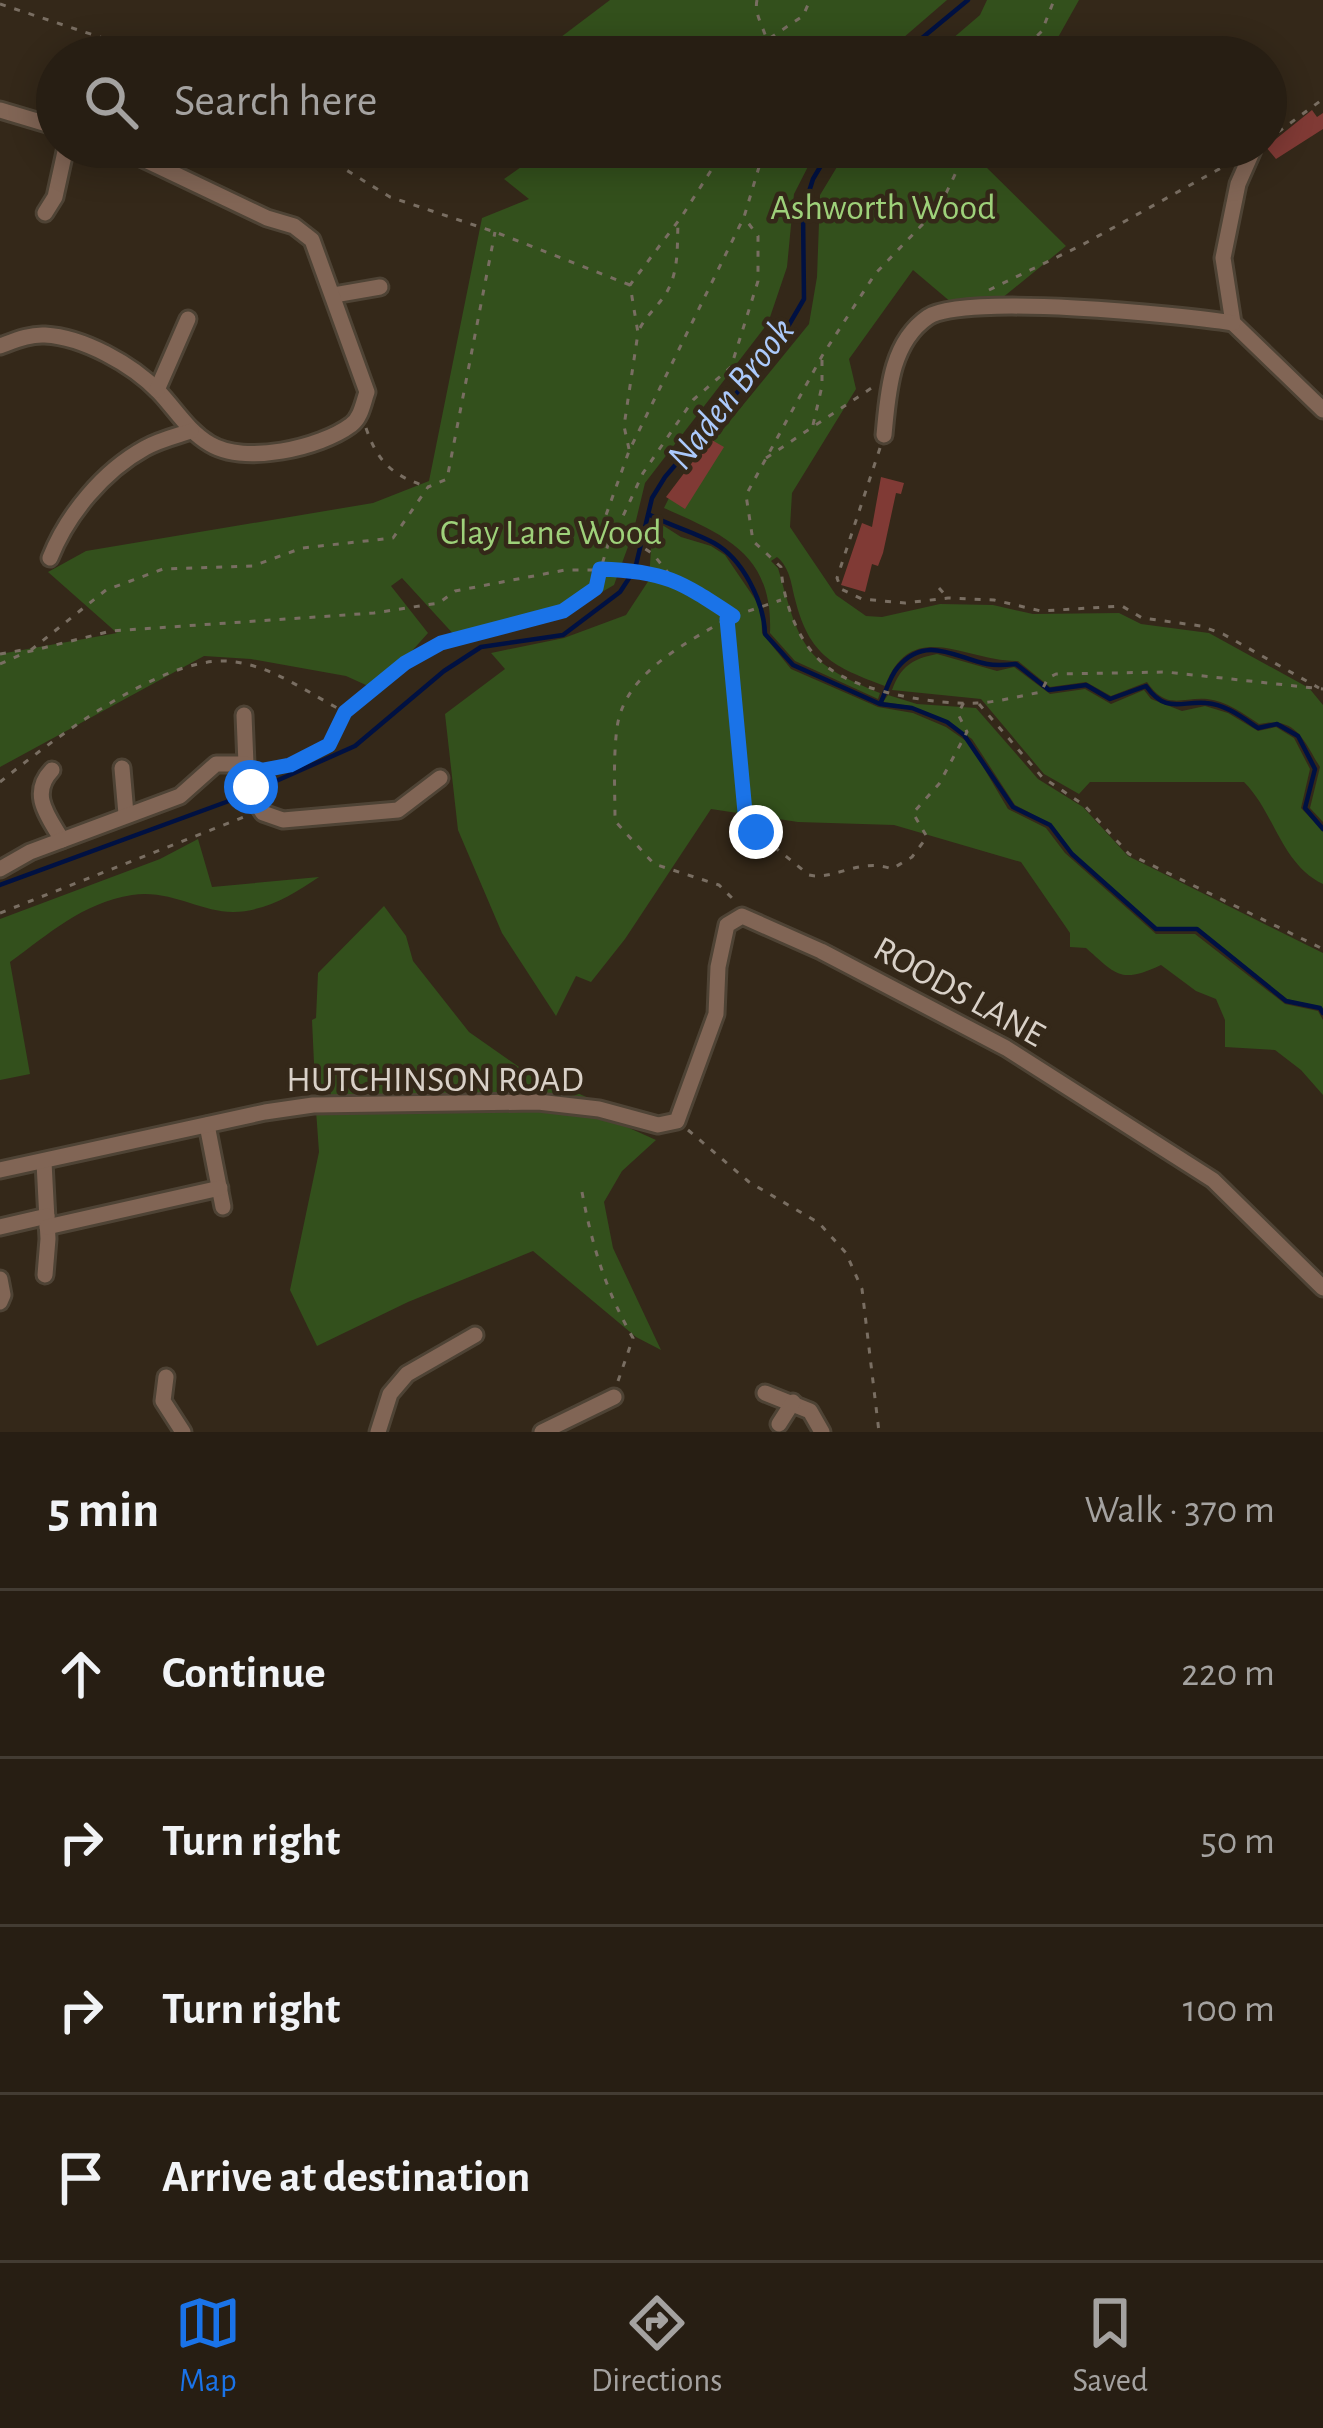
<!DOCTYPE html>
<html lang="en">
<head>
<meta charset="utf-8">
<style>
  :root { --surface:#271e13; --page:#2f271c; --text:#f1f3f6; --muted:#a4a2a0; --line:#433c33; --accent:#1a73e8 }
  body { margin:0; font-family:"Alegreya Sans",sans-serif; background:var(--page); color:var(--text) }
  .stop { position:absolute; width:36px; height:36px; margin:-27px; border:9px solid #1a73e8; border-radius:50%; background:#fff }
  .stop.end { background:#1a73e8; border-color:#fff; box-shadow:0 3px 12px #0008 }
  .list { margin:0; padding:0; list-style:none }
  h2 { display:flex; justify-content:space-between; align-items:center; height:156px; margin:0; padding:0 48px; font-size:51px }
  h2 small { font-size:39px; font-weight:400; color:var(--muted) }
  .list li { display:grid; grid-template-columns:78px 1fr auto; gap:36px; align-items:center; box-sizing:border-box; height:168px; padding:0 48px; border-top:3px solid var(--line) }
  .list b { display:block; font-size:45px; white-space:nowrap }
  .list em { font-size:39px; font-style:normal; color:var(--muted) }
  .icon { flex:none; width:66px; height:66px; fill:none; stroke:currentColor; stroke-width:2; stroke-linecap:round; stroke-linejoin:round }
  .map { position:relative; flex:none; width:1323px; height:1432px; overflow:hidden }
  .search { position:absolute; background:var(--surface); box-shadow:0 6px 30px #0003; left:36px; right:36px; top:36px; height:132px; display:flex; align-items:center; gap:30px; box-sizing:border-box; padding:0 42px; border-radius:66px; color:var(--muted); font-size:45px }
  .sheet { height:828px; background:var(--surface) }
  nav { display:flex; justify-content:space-around; align-items:center; box-sizing:border-box; height:168px; border-top:3px solid var(--line); background:var(--surface); font-size:33px; color:var(--muted) }
  nav a { display:grid; justify-items:center; gap:6px }
  nav .on { color:var(--accent) }
  .map>svg:first-child { display:block }
  .green { fill:#33501c }
  .lines { fill:none; stroke-linecap:round; stroke-linejoin:round }
  .stream { stroke:#001142; stroke-width:4.5 }
  .building { fill:#803a35 }
  .minor-casing { stroke:#4e4335; stroke-width:21 }
  .path { stroke:#796e62; stroke-width:3; stroke-dasharray:6 9; stroke-linecap:butt }
  .minor { stroke:#816555; stroke-width:15 }
  .route { stroke:#1a73e8; stroke-width:15 }
  .labels { text-anchor:middle; dominant-baseline:central; stroke-width:9; stroke-linejoin:round; paint-order:stroke }
  .park-label { font-size:36px; fill:#9ed17a; stroke:#342819 }
  .street-label { font-size:36px; fill:#d9d1c8; stroke:#342819 }
  .water-label { font-size:39px; font-style:italic; fill:#abc9fb; stroke:#342819 }
</style>
</head>
<body>
<div class="map">
<svg width="1323" height="1432" viewBox="0 0 1323 1432">
  <rect width="100%" height="100%" fill="#342819"/>
  <g class="green">
    <polygon points="610,0 947,0 881,57 575,57 561,37"/>
    <polygon points="987,0 1079,0 1047,57 931,57 980,15"/>
    <polygon points="549,147 818,147 794,194 787,267 768,323 645,483 633,533 614,585 557,618 457,638 402,578 391,586 428,633 377,690 346,676 251,659 204,656 0,767 0,654 117,633 48,572 86,551 373,503 429,481 482,218 529,199 504,179"/>
    <path d="M849,147H993L983,164L1066,246L996,303H952L913,270L849,359L856,389L792,493L790,527L836,595L866,616L882,617L940,604L993,605L1033,614L1119,613L1141,624L1209,633L1309,688L1323,705V822L1310,808L1320,767C1303,739 1296,716 1259,724C1242,713 1227,701 1207,699C1181,697 1167,711 1147,682L1111,696L1086,682L1050,687L1018,661C966,662 912,616 885,686C834,667 809,656 795,599C791,583 790,568 777,557L771,561L778,568C800,645 802,662 880,693L878,699L795,661L770,633C773,555 727,536 664,508L672,492L809,324L817,277L820,195Z"/>
    <path d="M653,519L681,537L711,546L725,555L761,608L762,633L791,669L878,707L913,713L946,727L969,743L1008,809L1046,828L1065,853L1156,934H1195L1285,1004L1318,1011L1323,1020V1095L1301,1070L1275,1050L1225,1047V1020L1216,999L1196,991L1161,965C1120,984 1117,975 1086,948L1070,947V933L1021,862L894,825L798,822L711,809L625,939L591,982L576,976L556,1016L502,933L458,830L445,714L505,669L491,653L564,638L626,615L649,580Z"/>
    <path d="M937,654L997,671L1014,667L1050,694L1085,689L1111,704L1144,690L1151,699L1182,711L1205,706L1228,713L1258,731L1276,727L1294,738L1310,769L1301,808L1323,831V884C1281,864 1275,813 1244,782H1090L1079,794L1044,774L981,699L892,690C901,666 912,659 937,654Z"/>
    <polygon points="888,695 917,704 976,708 1038,779 1083,807 1128,856 1323,953 1323,1009 1287,999 1197,927 1156,927 1073,853 1051,824 1015,805 972,739 947,721 911,706 883,702"/>
    <path d="M198,839L212,887L319,877C292,895 267,911 233,912C200,912 170,889 132,895C82,903 49,934 10,962L30,1074L0,1080V919L160,859Z"/>
    <polygon points="384,906 406,936 413,961 469,1032 519,1067 593,1100 466,1095 466,1066 460,1067 461,1095 331,1097 330,1085 315,1085 312,1020 316,1018 318,973"/>
    <polygon points="532,1106 598,1114 656,1140 622,1171 604,1202 613,1248 661,1350 636,1337 533,1251 408,1302 317,1346 290,1290 319,1152 316,1110"/>
  </g>
  <g class="lines">
    <g class="stream">
      <polyline points="899,57 968,0"/>
      <path d="M650,515C671,526 694,532 714,543C743,559 764,602 765,634L793,665L880,704L912,708L947,722L964,735L1013,807L1050,825L1072,854L1156,929H1197L1286,1001L1320,1008L1323,1013"/>
      <path d="M881,702C886,691 890,676 898,667C926,634 956,658 987,664C997,666 1006,665 1016,664L1049,690L1086,685L1110,699L1146,686C1166,714 1180,701 1206,703C1225,704 1243,718 1258,728L1277,724L1298,736L1315,769L1305,808L1323,829"/>
      <polyline points="258,789 355,746 444,671 481,647 563,635 620,592 635,569 652,498 665,477 776,347 804,299 803,211 813,179 832,147"/>
      <polyline points="0,885 248,794"/>
    </g>
  </g>
  <g class="building">
    <polygon points="1312,110 1317,117 1323,113 1323,129 1276,159 1266,147"/>
    <polygon points="710,439 724,447 685,509 666,497"/>
    <polygon points="881,477 904,483 901,494 896,493 883,553 878,566 872,564 865,592 841,585 862,523 872,527"/>
  </g>
  <g class="lines">
    <g class="minor-casing">
      <g id="minor">
        <polyline points="0,110 57,127"/>
        <polyline points="1253,150 1238,184 1223,258 1233,323 1323,410"/>
        <polyline points="45,213 55,197 66,147"/>
        <polyline points="334,295 380,287"/>
        <path d="M0,346C14,341 30,334 45,335C83,337 132,364 159,392C176,410 188,431 210,444C245,465 320,448 351,425C361,418 363,403 367,392L312,240L294,226L267,218L118,147"/>
        <polyline points="157,390 188,319"/>
        <path d="M884,435C888,394 890,343 928,317C964,293 1182,315 1233,323"/>
        <path d="M50,558C67,515 103,471 145,448C159,440 176,436 191,431"/>
        <polyline points="244,715 246,764 257,804 263,813 283,820 398,810 440,778"/>
        <polyline points="122,768 126,814"/>
        <path d="M52,770C29,794 48,816 62,840"/>
        <polyline points="0,869 30,852 180,796 216,764 246,764"/>
        <polyline points="207,1125 223,1207"/>
        <polyline points="44,1162 48,1239 45,1275"/>
        <polyline points="0,1170 265,1112 313,1105 538,1102 599,1109 658,1125 677,1121 716,1014 718,967 727,925 742,916 821,951 1006,1048 1213,1180 1323,1288"/>
        <polyline points="0,1227 47,1216"/>
        <polyline points="47,1227 220,1188"/>
        <polyline points="0,1279 3,1295 0,1302"/>
        <polyline points="166,1377 163,1401 183,1432"/>
        <polyline points="765,1393 810,1411 822,1432"/>
        <polyline points="779,1424 793,1402"/>
        <polyline points="378,1432 390,1394 407,1374 475,1335"/>
        <polyline points="542,1432 614,1397"/>
      </g>
    </g>
    <g class="path">
      <path d="M757,0C753,18 770,33 769,57"/>
      <polyline points="0,4 160,57"/>
      <polyline points="770,38 803,16 810,0"/>
      <polyline points="1016,57 1042,31 1054,0"/>
      <polyline points="1266,141 1323,99"/>
      <polyline points="309,147 390,197 495,232 630,285"/>
      <path d="M968,147L940,206L875,274L822,356L746,495L753,541L781,567C783,603 800,650 833,671C866,693 938,705 977,703C998,702 1020,696 1041,692L1048,678L1056,674L1166,672L1323,689"/>
      <polyline points="989,290 1082,245 1230,163"/>
      <path d="M640,328C647,315 657,307 665,295C679,273 677,249 678,223"/>
      <polyline points="813,425 822,386 822,357"/>
      <path d="M366,428C378,463 393,476 428,487"/>
      <polyline points="880,448 837,578 841,589 862,599 905,603 948,598 994,600 1041,611 1122,606 1142,618 1201,626 1223,634 1319,688"/>
      <polyline points="629,449 624,426 638,333 630,285 682,216 726,147"/>
      <polyline points="766,458 873,387"/>
      <polyline points="613,528 606,515 629,451 744,217 765,147"/>
      <polyline points="617,529 643,473 693,400 731,367 758,281 758,236 746,220"/>
      <polyline points="939,588 947,597"/>
      <polyline points="734,616 781,600"/>
      <path d="M727,619L745,812L756,832L809,875C833,881 860,857 892,869L912,857L927,837L913,813L939,784L967,732L958,714L964,702"/>
      <path d="M725,620C683,645 624,674 617,728C613,758 615,791 615,821L654,864L719,885L737,903"/>
      <polyline points="31,650 106,590 163,569 253,566 302,548 393,538 428,487 447,479 495,232"/>
      <polyline points="0,654 28,649"/>
      <polyline points="0,664 27,652 111,631 374,613 439,603 455,591 565,570 629,570 671,576 733,616"/>
      <polyline points="979,704 1042,777 1084,805 1129,854 1323,949"/>
      <polyline points="261,771 289,765 329,744 345,712 405,663 441,643 563,611 595,588 613,528 653,554 669,574"/>
      <path d="M0,782C51,741 158,659 225,661C269,663 306,692 343,711"/>
      <polyline points="0,913 249,815"/>
      <polyline points="688,1130 749,1182 819,1223 846,1253 862,1289 879,1432"/>
      <path d="M582,1192C592,1246 606,1291 633,1338L617,1384"/>
    </g>
    <use href="#minor" class="minor"/>
  </g>
  <g class="lines">
    <path class="route" d="M251,787L248,773L290,765L329,745L345,712L405,663L441,643L563,611L596,588L600,569C665,571 680,581 733,616L727,619L745,812L756,832"/>
  </g>
  <g class="labels">
    <g class="park-label">
      <text x="883" y="208">Ashworth Wood</text>
      <text x="551" y="533">Clay Lane Wood</text>
    </g>
    <g class="street-label">
      <text transform="translate(959 992) rotate(29)">ROODS LANE</text>
      <text x="435" y="1080">HUTCHINSON ROAD</text>
    </g>
    <g class="water-label">
      <text transform="translate(731 394) rotate(-52)">Naden Brook</text>
    </g>
  </g>
</svg>
<div class="stop" style="left:251px;top:787px"></div>
<div class="stop end" style="left:756px;top:832px"></div>
<div class="search"><svg class="icon" aria-label="search" viewBox="0 0 24 24"><circle cx="10" cy="10" r="6"/><path d="M15 15l6 6"/></svg>Search here</div>
</div>
<section class="sheet">
<h2>5 min<small>Walk · 370 m</small></h2>
<ul class="list">
<li><svg class="icon" aria-label="ahead" viewBox="0 0 24 24"><path d="M12 20V5M6 11l6-6 6 6"/></svg><div><b>Continue</b></div><em>220 m</em></li>
<li><svg class="icon" aria-label="right" viewBox="0 0 24 24"><path d="M7 20v-9h11M14 6l5 5-5 5"/></svg><div><b>Turn right</b></div><em>50 m</em></li>
<li><svg class="icon" aria-label="right" viewBox="0 0 24 24"><path d="M7 20v-9h11M14 6l5 5-5 5"/></svg><div><b>Turn right</b></div><em>100 m</em></li>
<li><svg class="icon" aria-label="arrive" viewBox="0 0 24 24"><path d="M6 21V4h12l-3 4 3 4H6"/></svg><div><b>Arrive at destination</b></div></li>
</ul>
</section>
<nav>
<a class="on"><svg class="icon" aria-label="map" viewBox="0 0 24 24"><path d="M3 6l6-2 6 2 6-2v14l-6 2-6-2-6 2zM9 4v14M15 6v14"/></svg>Map</a>
<a><svg class="icon" aria-label="directions" viewBox="0 0 24 24"><path d="M12 3l9 9-9 9-9-9zM9 14v-3h6M13 9l2 2-2 2"/></svg>Directions</a>
<a><svg class="icon" aria-label="saved" viewBox="0 0 24 24"><path d="M7 4h10v16l-5-4-5 4z"/></svg>Saved</a>
</nav>
</body>
</html>
